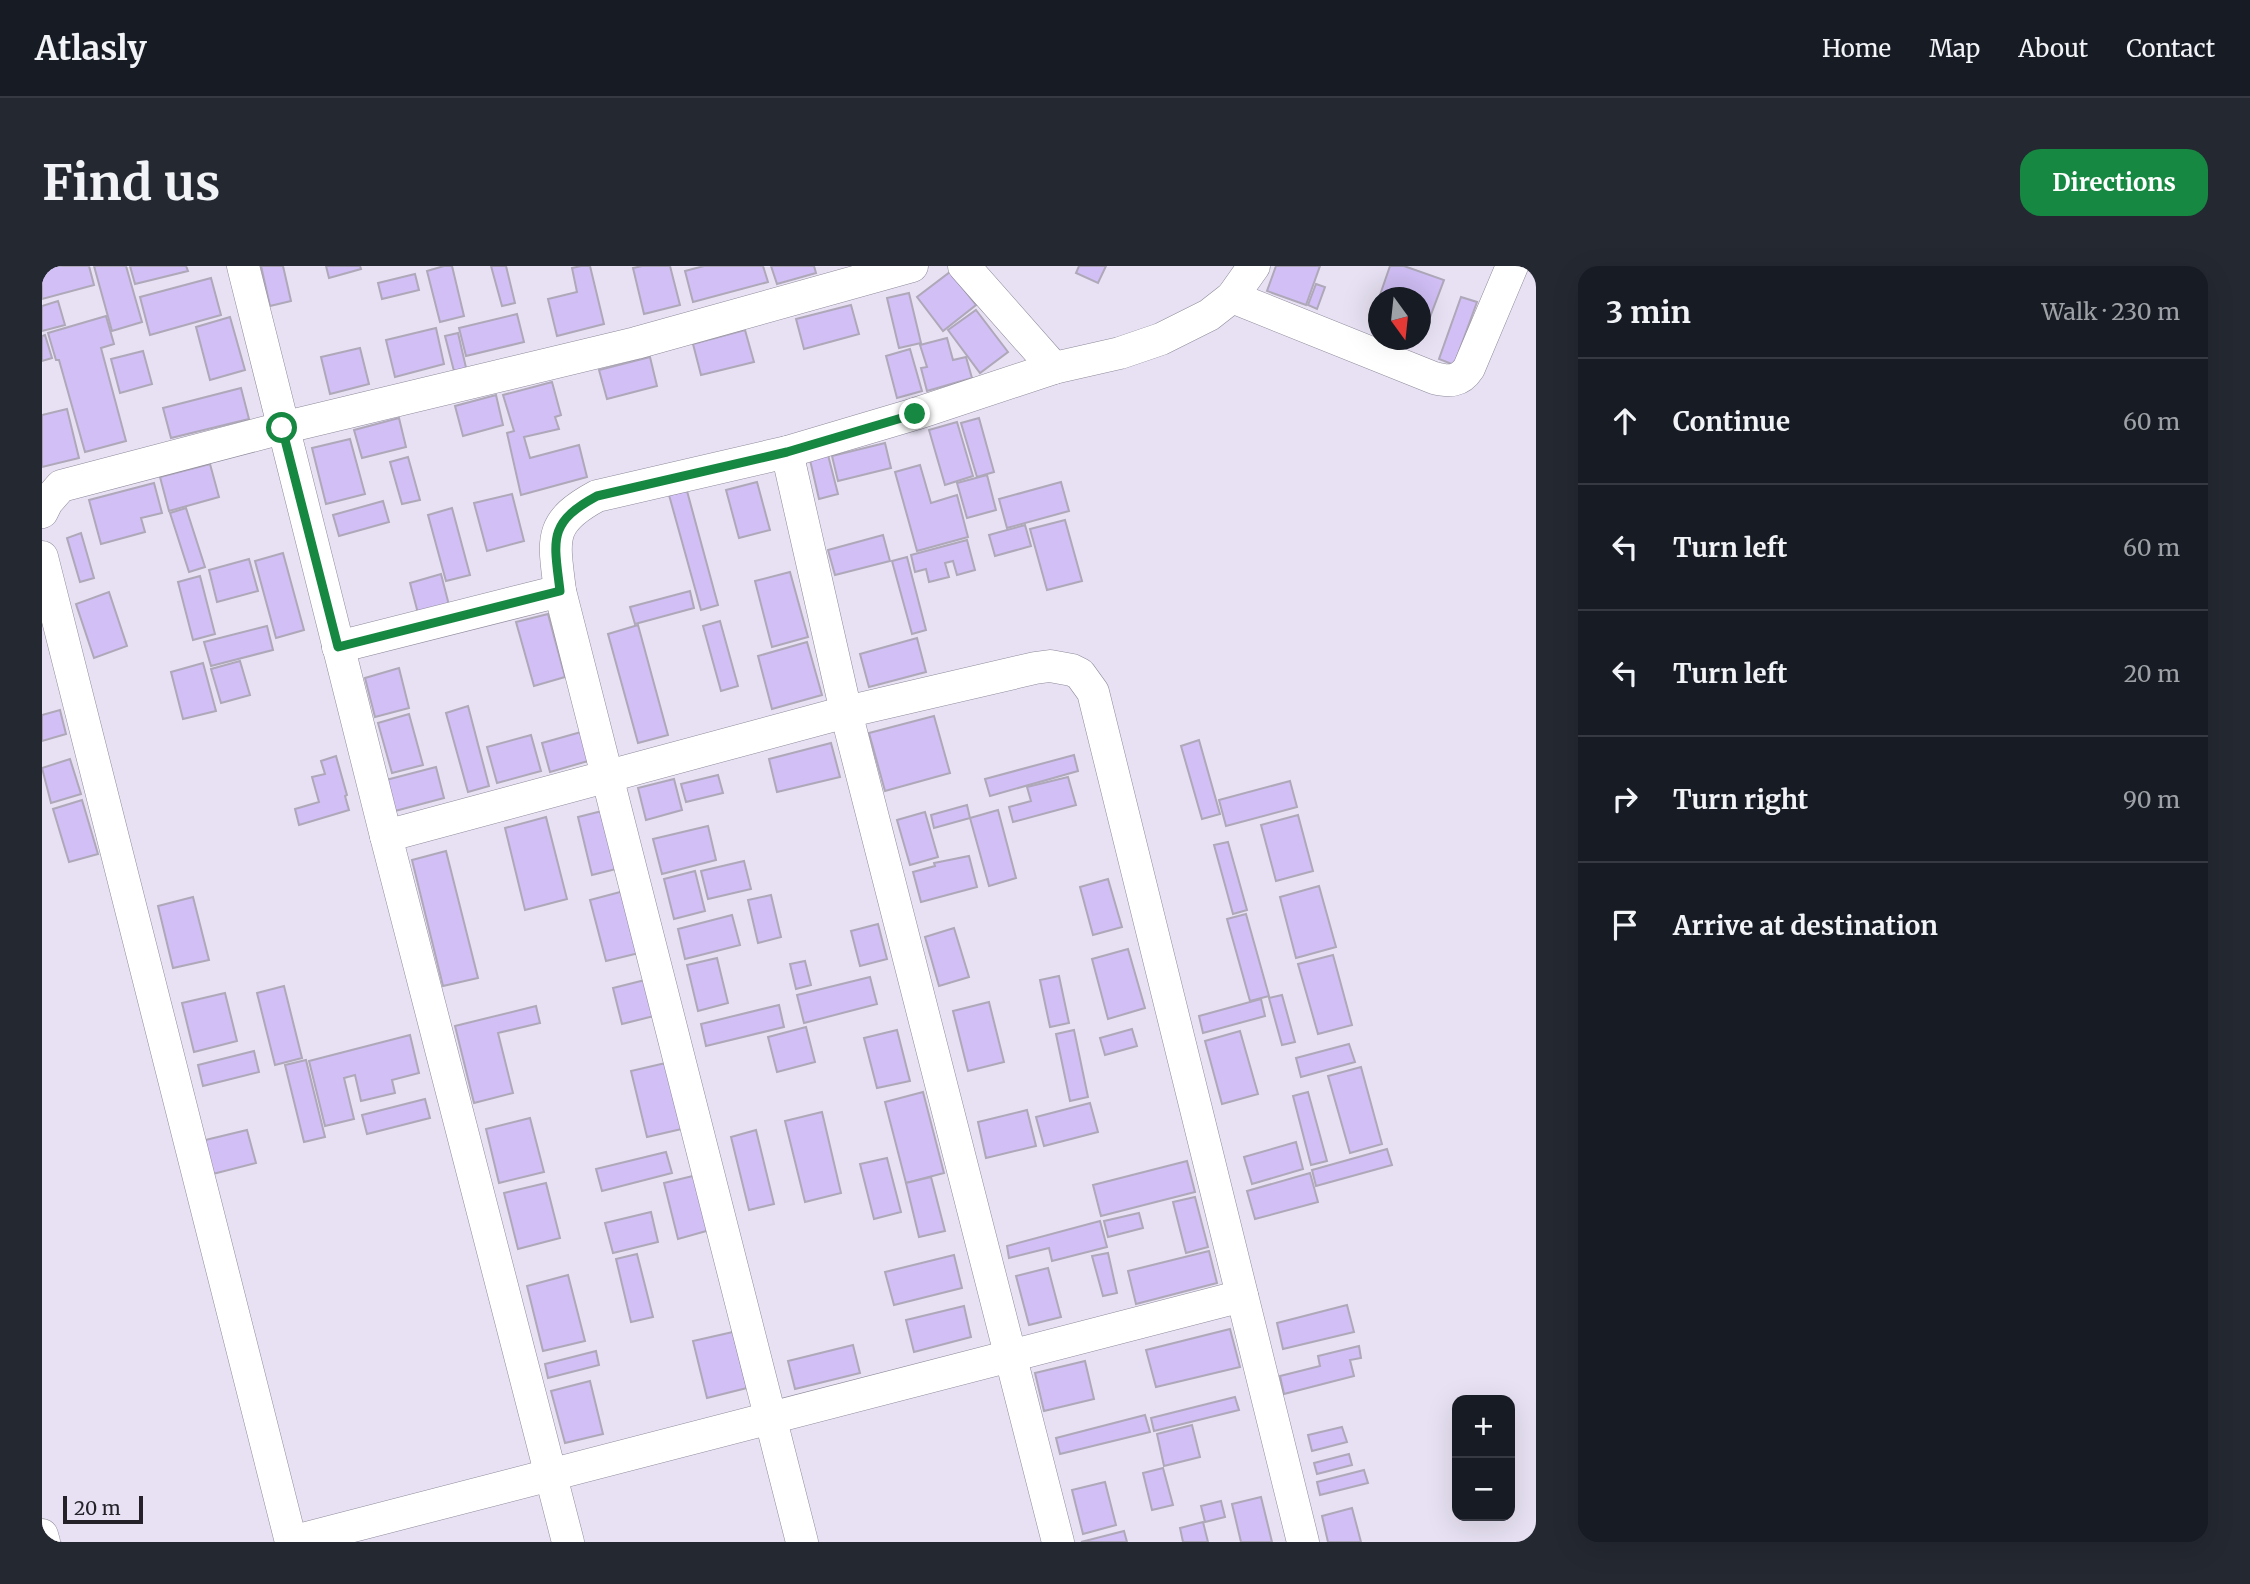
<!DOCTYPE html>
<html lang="en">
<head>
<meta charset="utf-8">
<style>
  :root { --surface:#171b24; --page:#242831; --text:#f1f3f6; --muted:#9ea1a6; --line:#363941; --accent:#168841 }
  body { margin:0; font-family:Merriweather,serif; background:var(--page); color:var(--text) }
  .controls { position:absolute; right:21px; bottom:21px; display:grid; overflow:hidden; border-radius:14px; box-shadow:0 7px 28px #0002 }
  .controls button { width:63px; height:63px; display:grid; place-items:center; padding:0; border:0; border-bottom:2px solid var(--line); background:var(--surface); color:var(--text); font:35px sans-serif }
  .compass { position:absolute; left:1326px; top:21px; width:63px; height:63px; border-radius:50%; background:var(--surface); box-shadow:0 7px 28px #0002; rotate:165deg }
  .scale { position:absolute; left:21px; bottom:18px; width:80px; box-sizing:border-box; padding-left:7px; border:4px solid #242228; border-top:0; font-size:19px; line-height:24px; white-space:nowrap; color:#242228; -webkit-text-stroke:5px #e7e1f3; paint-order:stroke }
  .stop { position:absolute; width:21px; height:21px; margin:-16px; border:5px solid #168841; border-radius:50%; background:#fff }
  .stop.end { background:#168841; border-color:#fff; box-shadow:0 2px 7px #0008 }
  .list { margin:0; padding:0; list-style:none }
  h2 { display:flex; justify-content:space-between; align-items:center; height:91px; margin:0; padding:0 28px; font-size:30px }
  h2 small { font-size:23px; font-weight:400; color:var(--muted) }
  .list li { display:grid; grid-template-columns:46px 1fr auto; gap:21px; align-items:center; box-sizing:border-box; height:126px; padding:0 28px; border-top:2px solid var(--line) }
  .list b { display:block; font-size:26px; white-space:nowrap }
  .list em { font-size:23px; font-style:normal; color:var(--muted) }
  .icon { flex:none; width:38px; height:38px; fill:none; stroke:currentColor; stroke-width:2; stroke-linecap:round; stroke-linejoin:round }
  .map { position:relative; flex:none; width:1494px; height:1276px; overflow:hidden; border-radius:21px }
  header { display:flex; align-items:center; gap:42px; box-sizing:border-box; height:98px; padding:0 35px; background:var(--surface); border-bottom:2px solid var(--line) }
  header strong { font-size:33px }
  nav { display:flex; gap:38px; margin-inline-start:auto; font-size:24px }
  .intro { display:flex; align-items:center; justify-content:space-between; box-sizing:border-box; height:168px; padding:0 42px }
  h1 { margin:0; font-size:49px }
  .button { padding:18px 32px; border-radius:21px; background:var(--accent); color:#fff; font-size:24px; font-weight:700 }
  main { display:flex; gap:42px; padding:0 42px }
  aside { flex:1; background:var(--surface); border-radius:21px; box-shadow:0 7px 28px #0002 }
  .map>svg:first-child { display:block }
  .building { fill:#d1bff6; stroke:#aea8b9; stroke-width:2 }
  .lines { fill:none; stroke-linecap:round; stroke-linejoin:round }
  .minor-casing { stroke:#8f8a9a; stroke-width:33 }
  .minor { stroke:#fff; stroke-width:32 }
  .route { stroke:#168841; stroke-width:9 }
</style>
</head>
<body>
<header>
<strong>Atlasly</strong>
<nav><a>Home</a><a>Map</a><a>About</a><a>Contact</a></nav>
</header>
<div class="intro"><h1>Find us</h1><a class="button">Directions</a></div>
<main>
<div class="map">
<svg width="1494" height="1276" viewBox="0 0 1494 1276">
  <rect width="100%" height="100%" fill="#e7e1f3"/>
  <g class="building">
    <polygon points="0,0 47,0 52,19 0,33"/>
    <polygon points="52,0 84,0 100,56 70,65"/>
    <polygon points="88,0 144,0 146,5 93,18"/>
    <polygon points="219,0 241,0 249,35 228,40"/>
    <polygon points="284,0 318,0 319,3 287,12"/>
    <polygon points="402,0 410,0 422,50 398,56 385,5"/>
    <polygon points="449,0 464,0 473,37 460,40"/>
    <polygon points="539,0 548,0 562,58 515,70 506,33 535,26 530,2"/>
    <polygon points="600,0 628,0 638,39 602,48 591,2"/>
    <polygon points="662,0 721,0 726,16 651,36 643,5"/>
    <polygon points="729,0 772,0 774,7 735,18"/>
    <polygon points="1037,0 1064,0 1056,17 1034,7"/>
    <polygon points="1234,0 1278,0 1264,39 1225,25"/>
    <polygon points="1348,0 1362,0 1402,14 1385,59 1378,57 1378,32 1343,32 1338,29"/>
    <polygon points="908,6 934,39 901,65 875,31"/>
    <polygon points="373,8 377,24 340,33 336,17"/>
    <polygon points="169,12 179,49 108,69 98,31"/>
    <polygon points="1274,18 1283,21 1275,43 1266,39"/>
    <polygon points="867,27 879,77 857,82 845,32"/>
    <polygon points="1419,31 1435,36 1412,99 1397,93"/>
    <polygon points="16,35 23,59 0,65 0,40"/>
    <polygon points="809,39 817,68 762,83 754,53"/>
    <polygon points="934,44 966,86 938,107 906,64"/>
    <polygon points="475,48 482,76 424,90 417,62"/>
    <polygon points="64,50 72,78 59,82 84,175 43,186 17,94 14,94 6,67"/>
    <polygon points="188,51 203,104 168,114 154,61"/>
    <polygon points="394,62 402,98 353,111 344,74"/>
    <polygon points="703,64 712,96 659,109 651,78"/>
    <polygon points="416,67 425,106 413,109 403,70"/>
    <polygon points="3,69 10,92 0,95 0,70"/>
    <polygon points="905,72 911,94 924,91 930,112 885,125 879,102 885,101 878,79"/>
    <polygon points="318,82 327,118 288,128 279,91"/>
    <polygon points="868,83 880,125 855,132 844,90"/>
    <polygon points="101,85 110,118 78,127 69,93"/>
    <polygon points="608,91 615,120 565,133 557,104"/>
    <polygon points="510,116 519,149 513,151 517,163 482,171 488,192 537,179 545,211 479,229 465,167 472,165 461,129"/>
    <polygon points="199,122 207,153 129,172 121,142"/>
    <polygon points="454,129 461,159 421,170 413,140"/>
    <polygon points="25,143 37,192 0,201 0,149"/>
    <polygon points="357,152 364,181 320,192 312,164"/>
    <polygon points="937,152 952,206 935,211 919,157"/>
    <polygon points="915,156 931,210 903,219 887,164"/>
    <polygon points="308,173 323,228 284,238 270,182"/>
    <polygon points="843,177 849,202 796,215 790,190"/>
    <polygon points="786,189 796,228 777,233 768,194"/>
    <polygon points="366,191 378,234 360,238 348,196"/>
    <polygon points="168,198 177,231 127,245 118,211"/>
    <polygon points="878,199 889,237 915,229 926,271 875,285 853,206"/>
    <polygon points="945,209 954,244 925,252 915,217"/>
    <polygon points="715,216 728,264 697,272 684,224"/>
    <polygon points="1019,216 1027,245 965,262 957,233"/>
    <polygon points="112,217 120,247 99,252 103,266 59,278 47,234"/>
    <polygon points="645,225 676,339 659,344 627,229"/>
    <polygon points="470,228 482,275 445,285 432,237"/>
    <polygon points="341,235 347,256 297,270 291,249"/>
    <polygon points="144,242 163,301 147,306 128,247"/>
    <polygon points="410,242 428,309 404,315 386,249"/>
    <polygon points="1023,254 1040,315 1005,324 988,263"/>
    <polygon points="983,259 989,280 953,290 947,269"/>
    <polygon points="39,267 52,312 38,316 25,272"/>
    <polygon points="841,269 848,295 793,309 786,284"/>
    <polygon points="925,274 933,304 915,309 911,295 903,297 907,311 887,316 884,303 873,306 869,289"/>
    <polygon points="241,287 262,364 234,372 213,295"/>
    <polygon points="865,291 884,364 870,368 850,295"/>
    <polygon points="207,293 216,325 175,336 167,304"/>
    <polygon points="748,306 766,371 730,381 713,315"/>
    <polygon points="399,308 408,343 377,351 368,317"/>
    <polygon points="158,310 173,368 151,374 136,316"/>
    <polygon points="648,325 652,342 593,358 588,341"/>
    <polygon points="67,326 85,380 52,392 34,338"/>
    <polygon points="506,348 523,411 492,420 474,356"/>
    <polygon points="678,355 696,420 679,425 661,360"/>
    <polygon points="596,359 626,469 596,477 566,368"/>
    <polygon points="225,360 231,384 169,400 162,376"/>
    <polygon points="875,372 884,406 827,421 818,388"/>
    <polygon points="765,376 780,429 730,443 716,390"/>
    <polygon points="198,395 208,429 179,437 169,403"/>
    <polygon points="161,397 174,445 141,453 129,406"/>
    <polygon points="357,402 367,442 333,451 323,412"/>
    <polygon points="426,440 447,520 426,526 404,447"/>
    <polygon points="18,444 24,468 0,475 0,449"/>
    <polygon points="367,448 381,499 350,507 336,457"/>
    <polygon points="892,450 908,507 843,525 827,467"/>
    <polygon points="539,466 546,495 508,506 500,477"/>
    <polygon points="489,469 499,505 455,517 445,481"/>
    <polygon points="1157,474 1178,548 1160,553 1139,480"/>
    <polygon points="789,477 798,511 735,526 727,493"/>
    <polygon points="1032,489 1036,505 948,530 943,513"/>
    <polygon points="294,490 305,529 303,530 307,544 257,559 253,543 277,536 270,511 283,508 279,495"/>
    <polygon points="28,493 39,528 9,537 0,502"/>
    <polygon points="394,501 402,532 353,545 344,514"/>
    <polygon points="676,509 681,527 644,536 639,518"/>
    <polygon points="1026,511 1034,539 971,556 967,541 989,535 985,521"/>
    <polygon points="632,513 640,544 604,554 596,522"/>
    <polygon points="1248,515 1255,541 1184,560 1177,534"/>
    <polygon points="40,534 56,588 27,596 11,543"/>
    <polygon points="925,539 928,552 892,562 889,549"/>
    <polygon points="956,544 974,612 947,620 928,552"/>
    <polygon points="560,545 574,603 550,609 536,551"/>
    <polygon points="883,546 896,591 868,599 855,554"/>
    <polygon points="1256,549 1271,605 1234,615 1219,559"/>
    <polygon points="504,551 525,633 483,644 463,562"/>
    <polygon points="666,560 674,594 620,608 611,573"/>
    <polygon points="1186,576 1205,644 1191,648 1172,579"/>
    <polygon points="404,585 436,712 401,720 370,594"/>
    <polygon points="927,590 935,621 879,636 871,606 893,600 892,597"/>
    <polygon points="702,595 709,623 666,633 659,605"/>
    <polygon points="653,605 663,645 632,653 622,613"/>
    <polygon points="1066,613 1080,661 1051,669 1038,621"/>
    <polygon points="1277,620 1294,681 1254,692 1238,631"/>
    <polygon points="582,625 597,687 564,695 548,634"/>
    <polygon points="729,629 739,671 716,677 706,634"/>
    <polygon points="151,631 167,694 131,702 116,640"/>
    <polygon points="1204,648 1227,730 1208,735 1185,653"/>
    <polygon points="690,649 698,679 643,693 636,663"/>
    <polygon points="836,658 845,693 818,700 809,665"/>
    <polygon points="912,662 927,711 897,720 883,671"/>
    <polygon points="1086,683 1103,742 1066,753 1050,693"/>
    <polygon points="1291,689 1310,759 1276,768 1256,698"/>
    <polygon points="675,692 686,737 656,745 645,699"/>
    <polygon points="763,695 769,719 754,723 748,698"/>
    <polygon points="1017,710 1027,757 1008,761 998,714"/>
    <polygon points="828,711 835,738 762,757 755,729"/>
    <polygon points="603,714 612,750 580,758 571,722"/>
    <polygon points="242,720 260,792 233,799 215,727"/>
    <polygon points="183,727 195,775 152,786 140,737"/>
    <polygon points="1240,729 1253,776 1240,779 1227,732"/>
    <polygon points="1219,733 1223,750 1161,767 1157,750"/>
    <polygon points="947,736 962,796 926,805 911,745"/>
    <polygon points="737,739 742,761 664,780 659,758"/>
    <polygon points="494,740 498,757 456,767 471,827 432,837 413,760"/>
    <polygon points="764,761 773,796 735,806 726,771"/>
    <polygon points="1090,763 1095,780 1063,789 1058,772"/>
    <polygon points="855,764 868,815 835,822 822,772"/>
    <polygon points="1032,764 1046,831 1028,835 1014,768"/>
    <polygon points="1198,765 1216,828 1180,838 1163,775"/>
    <polygon points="368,769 377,807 350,814 353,827 319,835 313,809 302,812 312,853 283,860 267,795"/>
    <polygon points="1307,778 1313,796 1259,811 1254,792"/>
    <polygon points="212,785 217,806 161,820 156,799"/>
    <polygon points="264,794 283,871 262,876 243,799"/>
    <polygon points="628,796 644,862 605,871 589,805"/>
    <polygon points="1319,801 1340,878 1308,887 1286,810"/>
    <polygon points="881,826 902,907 864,917 843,836"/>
    <polygon points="1266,826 1285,895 1269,899 1251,830"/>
    <polygon points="383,833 388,852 325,868 320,849"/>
    <polygon points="1048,837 1056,866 1002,880 994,851"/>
    <polygon points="985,844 994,880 944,892 936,856"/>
    <polygon points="780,846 799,927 763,936 743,855"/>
    <polygon points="488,852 502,906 457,917 444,863"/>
    <polygon points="205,864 214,897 163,910 155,876"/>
    <polygon points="714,864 732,938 707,944 689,871"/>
    <polygon points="1254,876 1261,903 1210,918 1202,891"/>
    <polygon points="1345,883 1350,899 1274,920 1270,904"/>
    <polygon points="624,886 630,907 560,925 554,903"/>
    <polygon points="845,892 859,946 832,953 818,898"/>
    <polygon points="1145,895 1153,926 1059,950 1051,919"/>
    <polygon points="1268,907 1276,936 1213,953 1205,925"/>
    <polygon points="655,909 668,964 636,973 622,917"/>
    <polygon points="889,911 903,965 877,971 864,917"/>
    <polygon points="504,917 518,972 476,983 462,927"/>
    <polygon points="1153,931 1166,981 1144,987 1131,936"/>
    <polygon points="609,946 616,976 571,987 563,957"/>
    <polygon points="1097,947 1101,962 1066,971 1062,955"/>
    <polygon points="1058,955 1065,981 1010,995 1007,982 967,992 965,980"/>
    <polygon points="1167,985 1175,1017 1094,1038 1086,1005"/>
    <polygon points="1066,987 1075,1027 1061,1030 1050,990"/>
    <polygon points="595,988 611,1051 589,1056 574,993"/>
    <polygon points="912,989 920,1022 852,1039 843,1006"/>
    <polygon points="1006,1002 1019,1051 987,1059 974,1010"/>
    <polygon points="526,1009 543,1075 501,1085 485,1020"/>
    <polygon points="1305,1039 1312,1066 1241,1083 1235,1057"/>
    <polygon points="922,1040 929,1071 872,1086 864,1054"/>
    <polygon points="1188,1063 1198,1101 1114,1121 1104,1084"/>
    <polygon points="691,1066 705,1122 665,1132 651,1075"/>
    <polygon points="811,1079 818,1107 753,1123 746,1095"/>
    <polygon points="1317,1080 1319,1092 1308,1094 1312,1110 1242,1128 1238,1110 1278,1100 1276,1090"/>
    <polygon points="554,1085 557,1099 506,1112 503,1098"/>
    <polygon points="1043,1095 1052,1133 1002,1145 993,1107"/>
    <polygon points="548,1115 561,1168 523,1177 509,1125"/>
    <polygon points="1193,1131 1197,1144 1112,1165 1109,1152"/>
    <polygon points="1103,1149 1108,1166 1018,1188 1014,1172"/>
    <polygon points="1150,1159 1158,1191 1122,1200 1115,1168"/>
    <polygon points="1300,1161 1305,1176 1270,1185 1266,1169"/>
    <polygon points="1307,1188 1310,1199 1275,1208 1272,1197"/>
    <polygon points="1121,1202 1131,1239 1110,1244 1101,1207"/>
    <polygon points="1322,1204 1326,1217 1278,1229 1275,1216"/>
    <polygon points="1063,1216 1074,1259 1041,1268 1030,1224"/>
    <polygon points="1219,1231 1230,1276 1199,1276 1190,1238"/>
    <polygon points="1179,1235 1183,1251 1163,1256 1159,1240"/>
    <polygon points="1310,1242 1319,1276 1286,1276 1280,1250"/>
    <polygon points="1161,1256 1166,1276 1141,1276 1138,1262"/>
    <polygon points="1082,1265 1085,1276 1039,1276"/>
  </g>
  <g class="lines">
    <g class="minor-casing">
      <g id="minor">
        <polyline points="201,0 344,570 526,1276"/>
        <polyline points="922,0 1012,102"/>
        <path d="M1190,31L1392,112C1407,116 1418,116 1427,102L1470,0"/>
        <polyline points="745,186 804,446 1016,1276"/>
        <polyline points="0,246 5,236 19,220 240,162 594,77 870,0"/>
        <polyline points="0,291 249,1276"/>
        <polyline points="296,381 518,325"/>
        <polyline points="344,570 804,446 993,402 1008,400 1030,404 1038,408 1051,426 1261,1276"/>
        <polyline points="0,1269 2,1276"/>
        <polyline points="249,1276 1200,1030"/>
        <path d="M760,1276L518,325C512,274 505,257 555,230L745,186L873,148L1012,102L1078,87L1119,73L1167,49L1190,31L1212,0"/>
      </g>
    </g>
    <use href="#minor" class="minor"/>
  </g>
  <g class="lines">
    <path class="route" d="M240,162L296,381L518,325C512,274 505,257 555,230L745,186L873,148"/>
  </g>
</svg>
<div class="controls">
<button>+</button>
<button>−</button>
</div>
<svg class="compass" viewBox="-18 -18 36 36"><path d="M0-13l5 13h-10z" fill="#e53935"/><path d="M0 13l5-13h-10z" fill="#9ea1a6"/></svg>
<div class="scale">20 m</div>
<div class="stop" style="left:240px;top:162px"></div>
<div class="stop end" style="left:873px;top:148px"></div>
</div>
<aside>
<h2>3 min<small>Walk · 230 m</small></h2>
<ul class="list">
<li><svg class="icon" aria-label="ahead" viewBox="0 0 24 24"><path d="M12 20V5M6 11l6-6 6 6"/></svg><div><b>Continue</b></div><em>60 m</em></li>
<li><svg class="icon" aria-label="left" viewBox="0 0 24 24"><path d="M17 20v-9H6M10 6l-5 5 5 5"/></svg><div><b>Turn left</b></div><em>60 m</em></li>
<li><svg class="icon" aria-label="left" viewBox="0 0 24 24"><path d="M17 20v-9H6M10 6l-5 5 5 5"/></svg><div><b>Turn left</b></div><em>20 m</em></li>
<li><svg class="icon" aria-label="right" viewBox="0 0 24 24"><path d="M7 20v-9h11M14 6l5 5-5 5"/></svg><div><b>Turn right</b></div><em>90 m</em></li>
<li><svg class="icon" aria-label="arrive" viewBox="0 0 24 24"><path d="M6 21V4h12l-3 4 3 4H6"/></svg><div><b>Arrive at destination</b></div></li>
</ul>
</aside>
</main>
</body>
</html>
